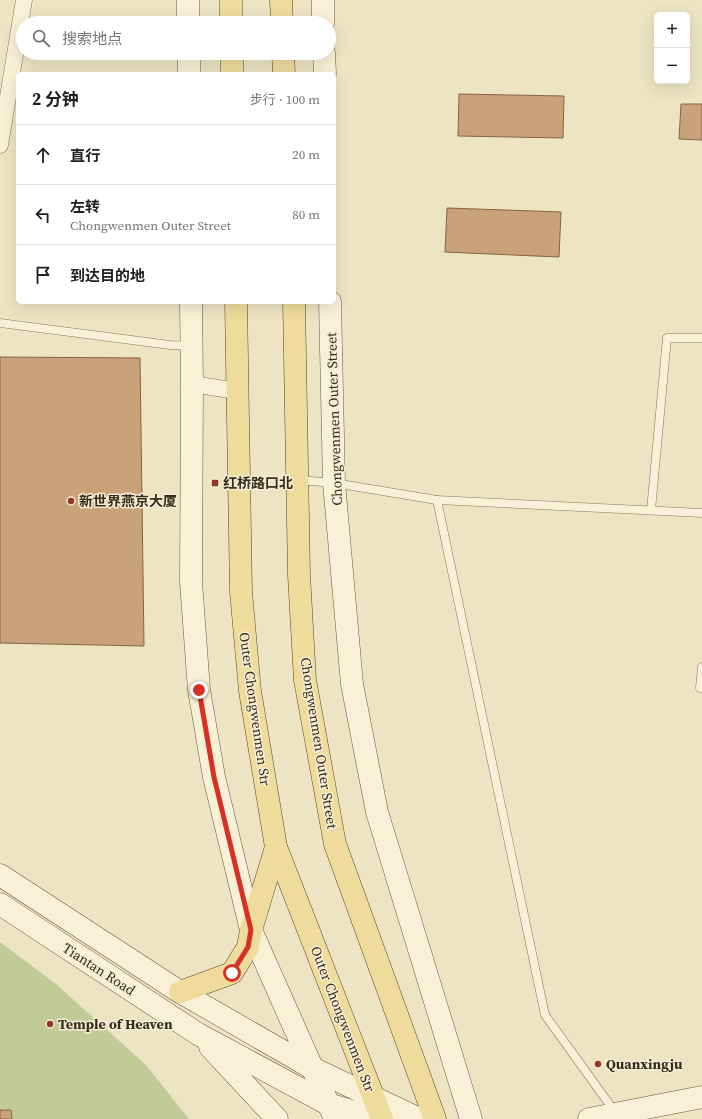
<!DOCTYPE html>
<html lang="zh">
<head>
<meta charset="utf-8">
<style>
  :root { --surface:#fff; --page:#f2f2f2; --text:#202124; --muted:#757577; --line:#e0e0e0 }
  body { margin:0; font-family:"Source Serif 4","Noto Sans SC",serif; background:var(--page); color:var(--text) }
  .controls { position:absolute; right:12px; top:12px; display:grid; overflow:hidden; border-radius:6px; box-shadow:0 4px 16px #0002 }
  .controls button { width:36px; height:36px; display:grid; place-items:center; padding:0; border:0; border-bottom:1px solid var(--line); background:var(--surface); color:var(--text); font:20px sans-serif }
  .stop { position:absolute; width:12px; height:12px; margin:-9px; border:3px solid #d93025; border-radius:50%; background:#fff }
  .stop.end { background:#d93025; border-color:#fff; box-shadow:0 1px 4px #0008 }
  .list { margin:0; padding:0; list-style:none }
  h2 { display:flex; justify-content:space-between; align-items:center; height:52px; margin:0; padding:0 16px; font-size:17px }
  h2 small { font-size:13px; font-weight:400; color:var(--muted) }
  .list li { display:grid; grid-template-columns:26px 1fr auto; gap:12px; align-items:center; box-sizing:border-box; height:60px; padding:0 16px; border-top:1px solid var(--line) }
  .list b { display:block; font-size:15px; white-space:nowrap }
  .list p { margin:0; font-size:13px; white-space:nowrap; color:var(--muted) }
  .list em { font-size:13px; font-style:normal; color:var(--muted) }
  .icon { flex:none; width:22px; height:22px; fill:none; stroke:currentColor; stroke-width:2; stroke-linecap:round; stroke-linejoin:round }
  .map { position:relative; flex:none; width:702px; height:1119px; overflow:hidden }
  .search { position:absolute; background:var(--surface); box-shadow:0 4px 16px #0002; left:16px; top:16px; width:320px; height:44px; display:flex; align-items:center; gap:10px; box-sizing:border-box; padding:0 14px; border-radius:22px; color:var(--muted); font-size:15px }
  .panel { position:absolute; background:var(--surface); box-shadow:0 4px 16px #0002; left:16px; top:72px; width:320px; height:232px; border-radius:6px }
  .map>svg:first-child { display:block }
  .green { fill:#c1cb98 }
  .building { fill:#caa27a; stroke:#866241 }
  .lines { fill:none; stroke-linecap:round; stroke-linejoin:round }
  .lane-casing { stroke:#87765b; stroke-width:9 }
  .street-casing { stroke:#87765b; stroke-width:17 }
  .secondary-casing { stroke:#69573e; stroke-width:23 }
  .primary-casing { stroke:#55442f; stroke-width:23 }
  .lane { stroke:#f8f1d7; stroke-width:8 }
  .street { stroke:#f8f1d7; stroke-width:16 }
  .secondary { stroke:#f8f1d7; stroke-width:22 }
  .primary { stroke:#efdc9c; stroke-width:22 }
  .route { stroke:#d93025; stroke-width:5 }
  .poi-dot { fill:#95342c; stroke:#f5eed3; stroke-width:1.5 }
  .labels { text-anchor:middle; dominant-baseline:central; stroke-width:3; stroke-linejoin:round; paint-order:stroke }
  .street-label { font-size:14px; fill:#372d1e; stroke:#f5eed3 }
  .poi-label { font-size:14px; font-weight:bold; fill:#372d1e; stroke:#f5eed3; text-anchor:start }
</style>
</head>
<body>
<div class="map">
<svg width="702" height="1119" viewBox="0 0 702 1119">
  <rect width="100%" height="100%" fill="#ede4c4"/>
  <polygon class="green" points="0,942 56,984 146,1065 189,1119 0,1119"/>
  <g class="building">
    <polygon points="459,94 564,96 563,138 458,136"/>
    <polygon points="681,104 702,104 702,140 679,139"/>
    <polygon points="447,208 561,212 559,257 445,252"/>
    <polygon points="0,357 140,358 144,646 0,643"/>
    <polygon points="0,1110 11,1110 12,1119 0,1119"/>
  </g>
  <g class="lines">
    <g class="lane-casing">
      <g id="lane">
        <polyline points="0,323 170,345 190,346"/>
        <polyline points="298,480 334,483 437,500 545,1015 615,1112"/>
        <polyline points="437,500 702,513"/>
        <polyline points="651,510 667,338 702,338"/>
        <polyline points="702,667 700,688 702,688"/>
      </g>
    </g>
    <g class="street-casing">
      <g id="street">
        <polyline points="0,145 24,0"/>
        <polyline points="192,384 237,391"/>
      </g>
    </g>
    <g class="secondary-casing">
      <g id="secondary">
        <polyline points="188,0 188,23"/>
        <polyline points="323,0 323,23"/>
        <polyline points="189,53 189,74"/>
        <polyline points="324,53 325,74"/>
        <polyline points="191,302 192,384 191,582 199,690 214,777 251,930 335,1119"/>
        <polyline points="330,302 334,483 352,684 377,812 471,1119"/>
        <polyline points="0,875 180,992 312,1068 419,1119"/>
        <polyline points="0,904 198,1034 328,1104 378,1119"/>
        <polyline points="210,1047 277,1119"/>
        <polyline points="589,1119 702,1097"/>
      </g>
    </g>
    <g class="primary-casing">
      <g id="primary">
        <polyline points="231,0 231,23"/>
        <polyline points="281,0 282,23"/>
        <polyline points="232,53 232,74"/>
        <polyline points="283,53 284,74"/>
        <polyline points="236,302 241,592 250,691 276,847 382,1119"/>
        <polyline points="294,302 299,575 305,680 335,844 435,1119"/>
        <polyline points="180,992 232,973 248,947 251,930 276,847"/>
      </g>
    </g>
    <use href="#lane" class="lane"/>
    <use href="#street" class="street"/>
    <use href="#secondary" class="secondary"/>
    <use href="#primary" class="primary"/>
  </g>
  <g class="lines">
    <polyline class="route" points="199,690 214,777 251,930 248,947 232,973"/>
  </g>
  <g class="poi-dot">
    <rect x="211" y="479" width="8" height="8" rx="2"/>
    <circle cx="71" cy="501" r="4"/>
    <circle cx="50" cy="1024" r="4"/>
    <circle cx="598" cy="1064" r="4"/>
  </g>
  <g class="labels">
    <g class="street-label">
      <text transform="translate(334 419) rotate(-92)">Chongwenmen Outer Street</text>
      <text transform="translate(255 709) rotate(82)">Outer Chongwenmen Str</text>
      <text transform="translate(319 743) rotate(81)">Chongwenmen Outer Street</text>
      <text transform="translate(99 969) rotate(33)">Tiantan Road</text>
      <text transform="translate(343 1019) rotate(69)">Outer Chongwenmen Str</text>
    </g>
    <g class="poi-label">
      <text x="223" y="483">红桥路口北</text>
      <text x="79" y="501">新世界燕京大厦</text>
      <text x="58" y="1024">Temple of Heaven</text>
      <text x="606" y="1064">Quanxingju</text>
    </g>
  </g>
</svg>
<div class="controls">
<button>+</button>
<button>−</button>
</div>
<div class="stop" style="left:232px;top:973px"></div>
<div class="stop end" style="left:199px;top:690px"></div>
<div class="search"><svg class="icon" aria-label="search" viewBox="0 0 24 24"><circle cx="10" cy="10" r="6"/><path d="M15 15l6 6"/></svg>搜索地点</div>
<section class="panel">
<h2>2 分钟<small>步行 · 100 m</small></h2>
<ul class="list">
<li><svg class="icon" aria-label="ahead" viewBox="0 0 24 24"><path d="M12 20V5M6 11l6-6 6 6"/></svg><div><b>直行</b></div><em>20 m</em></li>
<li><svg class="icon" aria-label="left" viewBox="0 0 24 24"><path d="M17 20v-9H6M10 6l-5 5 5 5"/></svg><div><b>左转</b><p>Chongwenmen Outer Street</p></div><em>80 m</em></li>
<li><svg class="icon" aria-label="arrive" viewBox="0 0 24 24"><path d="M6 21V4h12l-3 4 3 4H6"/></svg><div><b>到达目的地</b></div></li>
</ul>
</section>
</div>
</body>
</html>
